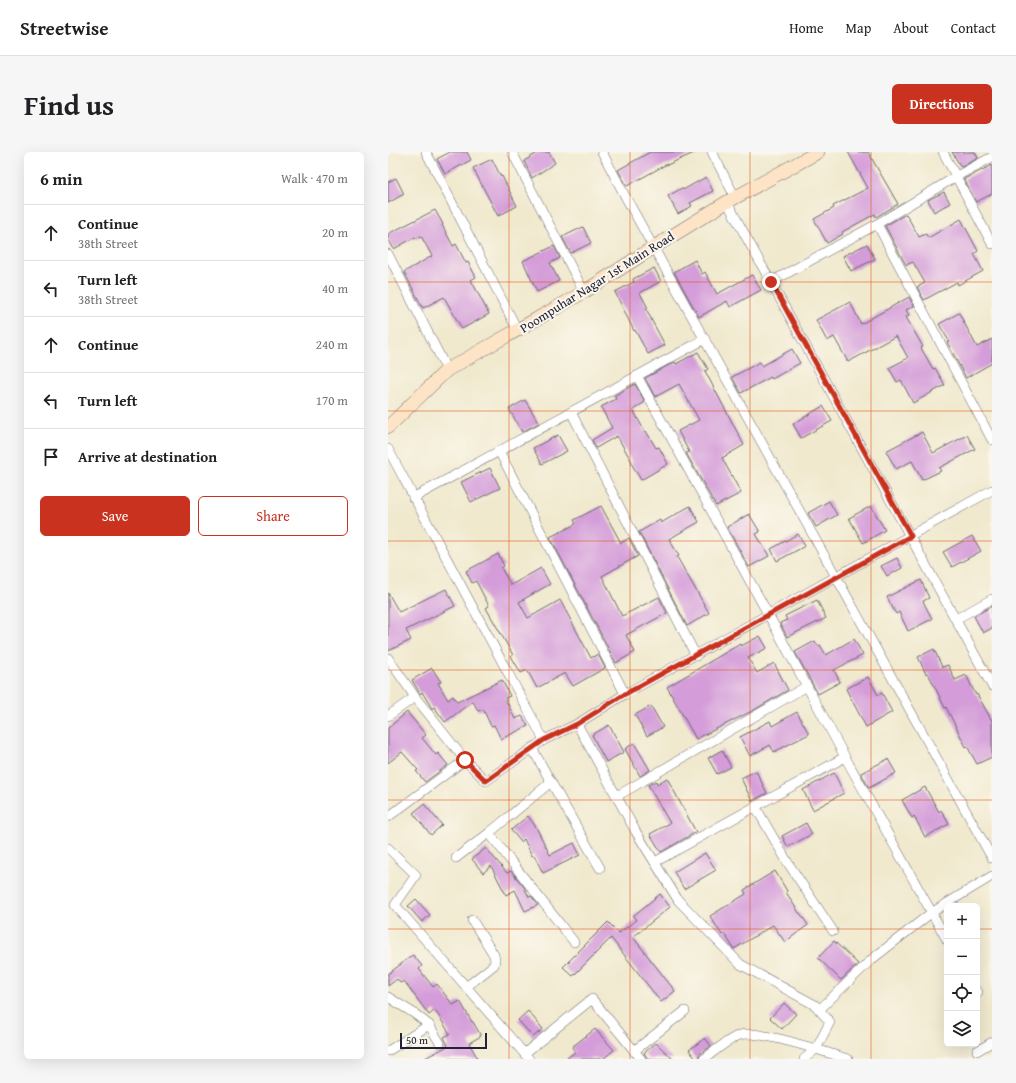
<!DOCTYPE html>
<html lang="en">
<head>
<meta charset="utf-8">
<style>
  :root { --surface:#fff; --page:#f6f6f6; --text:#202124; --muted:#757577; --line:#e0e0e0; --accent:#c8321e }
  body { margin:0; font-family:"Gentium Book Plus",serif; background:var(--page); color:var(--text) }
  .controls { position:absolute; right:12px; bottom:12px; display:grid; overflow:hidden; border-radius:6px; box-shadow:0 4px 16px #0002 }
  .controls button { width:36px; height:36px; display:grid; place-items:center; padding:0; border:0; border-bottom:1px solid var(--line); background:var(--surface); color:var(--text); font:20px sans-serif }
  .scale { position:absolute; left:12px; bottom:10px; width:87px; box-sizing:border-box; padding-left:4px; border:2px solid #22223b; border-top:0; font-size:11px; line-height:14px; white-space:nowrap; color:#22223b; -webkit-text-stroke:3px #fbf7ec; paint-order:stroke }
  .stop { position:absolute; width:12px; height:12px; margin:-9px; border:3px solid #c8321e; border-radius:50%; background:#fff }
  .stop.end { background:#c8321e; border-color:#fff; box-shadow:0 1px 4px #0008 }
  .list { margin:0; padding:0; list-style:none }
  h2 { display:flex; justify-content:space-between; align-items:center; height:52px; margin:0; padding:0 16px; font-size:17px }
  h2 small { font-size:13px; font-weight:400; color:var(--muted) }
  .list li { display:grid; grid-template-columns:26px 1fr auto; gap:12px; align-items:center; box-sizing:border-box; height:56px; padding:0 16px; border-top:1px solid var(--line) }
  .list b { display:block; font-size:15px; white-space:nowrap }
  .list p { margin:0; font-size:13px; white-space:nowrap; color:var(--muted) }
  .list em { font-size:13px; font-style:normal; color:var(--muted) }
  .actions { display:flex; gap:8px; padding:12px 16px }
  .actions a { flex:1; padding:9px 0; border:1px solid var(--accent); border-radius:6px; text-align:center; font-size:14px; color:var(--accent) }
  .actions .main { background:var(--accent); color:#fff }
  .icon { flex:none; width:22px; height:22px; fill:none; stroke:currentColor; stroke-width:2; stroke-linecap:round; stroke-linejoin:round }
  .map { position:relative; flex:none; width:604px; height:907px; overflow:hidden; border-radius:6px }
  header { display:flex; align-items:center; gap:24px; box-sizing:border-box; height:56px; padding:0 20px; background:var(--surface); border-bottom:1px solid var(--line) }
  header strong { font-size:19px }
  nav { display:flex; gap:22px; margin-inline-start:auto; font-size:14px }
  .intro { display:flex; align-items:center; justify-content:space-between; box-sizing:border-box; height:96px; padding:0 24px }
  h1 { margin:0; font-size:28px }
  .button { padding:10px 18px; border-radius:6px; background:var(--accent); color:#fff; font-size:14px; font-weight:700 }
  main { display:flex; gap:24px; padding:0 24px }
  aside { flex:1; background:var(--surface); border-radius:6px; box-shadow:0 4px 16px #0002 }
  .map>svg:first-child { display:block }
  .building { fill:#d49cd9 }
  .lines { fill:none; stroke-linecap:round; stroke-linejoin:round }
  .minor-casing { stroke:#6a686e; stroke-width:10 }
  .secondary-casing { stroke:#6a686e; stroke-width:14 }
  .minor { stroke:#fff; stroke-width:9 }
  .secondary { stroke:#fee4c6; stroke-width:13 }
  .route { stroke:#c8321e; stroke-width:5 }
  .grid { fill:none; stroke:#de560e; stroke-width:1; stroke-opacity:0.55 }
  .labels { text-anchor:middle; dominant-baseline:central; stroke-width:4; stroke-linejoin:round; paint-order:stroke }
  .street-label { font-size:13px; fill:#22223b; stroke:#fbf7ec }
</style>
</head>
<body>
<header>
<strong>Streetwise</strong>
<nav><a>Home</a><a>Map</a><a>About</a><a>Contact</a></nav>
</header>
<div class="intro"><h1>Find us</h1><a class="button">Directions</a></div>
<main>
<aside>
<h2>6 min<small>Walk · 470 m</small></h2>
<ul class="list">
<li><svg class="icon" aria-label="ahead" viewBox="0 0 24 24"><path d="M12 20V5M6 11l6-6 6 6"/></svg><div><b>Continue</b><p>38th Street</p></div><em>20 m</em></li>
<li><svg class="icon" aria-label="left" viewBox="0 0 24 24"><path d="M17 20v-9H6M10 6l-5 5 5 5"/></svg><div><b>Turn left</b><p>38th Street</p></div><em>40 m</em></li>
<li><svg class="icon" aria-label="ahead" viewBox="0 0 24 24"><path d="M12 20V5M6 11l6-6 6 6"/></svg><div><b>Continue</b></div><em>240 m</em></li>
<li><svg class="icon" aria-label="left" viewBox="0 0 24 24"><path d="M17 20v-9H6M10 6l-5 5 5 5"/></svg><div><b>Turn left</b></div><em>170 m</em></li>
<li><svg class="icon" aria-label="arrive" viewBox="0 0 24 24"><path d="M6 21V4h12l-3 4 3 4H6"/></svg><div><b>Arrive at destination</b></div></li>
</ul>
<div class="actions"><a class="main">Save</a><a>Share</a></div>
</aside>
<div class="map">
<svg width="604" height="907" viewBox="0 0 604 907">
  <rect width="100%" height="100%" fill="#fbf7ec"/>
  <filter id="ink" filterUnits="userSpaceOnUse"><feTurbulence type="fractalNoise" baseFrequency=".025" numOctaves="2"/><feDisplacementMap in="SourceGraphic" scale="8" xChannelSelector="R" yChannelSelector="G"/><feConvolveMatrix kernelMatrix="1 2 1 2 8 2 1 2 1" color-interpolation-filters="sRGB"/></filter>
  <filter id="wash" filterUnits="userSpaceOnUse"><feTurbulence type="fractalNoise" baseFrequency=".012" numOctaves="4" result="noise"/><feDisplacementMap in="SourceGraphic" scale="16" xChannelSelector="R" yChannelSelector="G"/><feGaussianBlur stdDeviation="0.9" result="paint"/><feColorMatrix in="noise" values="0 0 0 0 0 0 0 0 0 0 0 0 0 0 0 0 0 1.4 0 .05"/><feComposite in="paint" operator="in"/></filter>
  <g filter="url(#wash)">
    <rect width="100%" height="100%" fill="#f0e9ce"/>
    <g id="blocks">
      <g class="building">
        <polygon points="62,0 79,0 83,8 57,22 49,7"/>
        <polygon points="151,0 161,0 167,11 144,26 136,9"/>
        <polygon points="262,0 308,0 279,13 279,12 239,34 230,18"/>
        <polygon points="460,0 480,0 510,52 488,65 487,62 454,80 455,82 439,91 426,67 446,56 445,54 480,36"/>
        <polygon points="564,0 587,0 590,6 573,15"/>
        <polygon points="104,7 113,25 114,24 129,54 110,64 85,16"/>
        <polygon points="604,13 604,42 588,50 576,27"/>
        <polygon points="318,25 325,39 302,51 304,54 290,62 280,44 294,36 295,38"/>
        <polygon points="8,26 16,42 0,51 0,30"/>
        <polygon points="556,40 562,51 546,60 540,48"/>
        <polygon points="47,58 55,72 54,73 65,94 68,92 78,111 80,110 88,125 83,128 101,162 74,177 56,145 35,156 16,120 44,104 33,84 28,87 27,85 6,97 0,87 0,82"/>
        <polygon points="518,62 531,85 538,82 540,86 573,67 590,99 586,102 595,119 570,133 569,130 536,148 529,135 537,131 525,110 518,113 497,74"/>
        <polygon points="195,75 203,91 183,101 174,85"/>
        <polygon points="479,92 487,107 463,119 455,104"/>
        <polygon points="166,94 172,106 162,111 171,129 149,140 135,109"/>
        <polygon points="307,108 314,122 317,120 329,142 364,123 373,138 342,155 339,149 311,165 286,120"/>
        <polygon points="266,116 273,129 252,141 260,156 258,156 264,169 277,193 260,202 247,178 246,179 227,140 246,130 245,127"/>
        <polygon points="521,145 526,154 518,158 521,163 518,165 535,195 533,196 545,217 547,216 557,233 525,251 513,228 509,230 501,216 520,206 508,184 460,210 446,185 439,189 428,168 462,150 473,172"/>
        <polygon points="571,161 589,195 604,187 604,211 578,226 559,190 561,189 551,172"/>
        <polygon points="404,197 412,211 384,227 383,225 353,241 344,225 372,210 374,214"/>
        <polygon points="310,200 320,217 317,219 356,293 334,306 353,341 328,354 298,301 301,300 290,279 311,268 291,232 267,245 257,226 287,210 288,212"/>
        <polygon points="247,232 257,250 245,258 257,280 258,279 268,296 271,295 280,312 253,328 243,311 244,310 229,284 208,296 204,288 224,276 213,255 228,247 226,244"/>
        <polygon points="137,248 151,271 134,280 121,257"/>
        <polygon points="435,254 444,269 413,286 405,272"/>
        <polygon points="534,280 545,301 579,283 587,297 551,316 553,319 534,328 524,309 508,317 498,299"/>
        <polygon points="170,283 179,299 154,312 145,296"/>
        <polygon points="102,316 112,336 83,350 73,330"/>
        <polygon points="441,349 449,363 428,375 420,361"/>
        <polygon points="213,354 233,391 241,386 250,404 214,424 234,464 271,445 279,461 238,483 247,500 228,511 162,385 188,372 186,368"/>
        <polygon points="302,354 311,370 281,387 291,404 289,405 321,461 299,474 251,380 272,368 273,371"/>
        <polygon points="483,354 497,378 475,391 461,366"/>
        <polygon points="361,362 372,380 368,382 381,404 361,415 339,375"/>
        <polygon points="410,382 417,394 389,409 383,397"/>
        <polygon points="584,384 593,399 564,415 555,400"/>
        <polygon points="110,402 116,414 113,416 123,433 153,416 162,432 131,450 140,466 172,448 203,506 210,502 217,516 185,534 177,521 149,536 139,518 133,521 123,504 125,503 98,456 101,454 88,429 84,431 78,419"/>
        <polygon points="509,406 514,416 499,424 493,414"/>
        <polygon points="533,428 541,446 535,449 544,467 520,479 511,460 508,462 499,445"/>
        <polygon points="58,437 67,454 18,478 23,488 0,499 0,441 11,460"/>
        <polygon points="429,448 438,466 399,485 392,471 399,468 397,464"/>
        <polygon points="604,454 604,476 595,481 586,464"/>
        <polygon points="372,484 379,496 360,506 369,521 386,511 400,538 366,558 308,587 279,535 352,492 353,494"/>
        <polygon points="466,487 475,503 446,518 452,530 430,542 407,500 427,489 430,494 432,493 438,503"/>
        <polygon points="546,497 554,515 560,513 567,528 578,523 588,543 589,542 604,569 604,605 589,612 579,594 578,595 558,555 557,556 540,521 538,522 530,505"/>
        <polygon points="44,516 53,530 50,531 60,548 65,544 69,550 114,528 122,544 117,546 127,567 134,564 140,574 113,587 106,573 103,574 95,557 90,559 85,549 57,570 46,555 44,557 43,555 34,540 32,542 24,528"/>
        <polygon points="480,525 490,543 494,541 504,560 478,575 458,537"/>
        <polygon points="263,554 275,575 259,584 247,563"/>
        <polygon points="19,560 38,583 34,586 48,603 50,601 60,613 37,630 28,619 30,618 14,600 0,611 0,576"/>
        <polygon points="409,560 421,582 386,600 382,593 362,604 352,585 382,569 384,574"/>
        <polygon points="221,573 236,600 218,610 204,583"/>
        <polygon points="246,591 262,618 252,624 237,597"/>
        <polygon points="334,598 343,615 329,622 320,606"/>
        <polygon points="500,607 508,621 481,636 473,621"/>
        <polygon points="368,619 379,641 364,649 353,626"/>
        <polygon points="446,621 456,641 425,658 415,638"/>
        <polygon points="279,626 308,680 273,700 262,682 282,671 260,633 268,629 269,632"/>
        <polygon points="537,635 551,660 553,658 561,672 537,685 526,664 524,666 514,648"/>
        <polygon points="36,652 54,673 43,683 25,661"/>
        <polygon points="140,664 148,675 162,703 186,691 192,703 155,721 146,703 144,704 136,687 133,690 123,678"/>
        <polygon points="418,671 424,682 400,695 394,684"/>
        <polygon points="98,696 119,721 123,719 136,735 141,745 143,744 150,753 137,759 127,738 118,743 103,714 95,721 84,707"/>
        <polygon points="317,701 328,718 296,737 286,720"/>
        <polygon points="387,719 399,739 398,740 411,761 412,761 420,773 397,790 385,773 346,797 336,781 334,783 322,764 358,742 356,738"/>
        <polygon points="272,742 282,755 245,785 287,839 273,850 223,786 185,824 175,815 220,770 231,781 248,768 245,764"/>
        <polygon points="28,747 42,763 34,770 20,754"/>
        <polygon points="446,789 470,812 453,828 430,806"/>
        <polygon points="25,803 34,814 31,817 45,835 49,832 65,853 72,849 84,870 85,870 93,884 81,891 90,907 35,907 60,894 56,885 62,882 47,858 41,863 16,829 12,831 9,827 0,834 0,822"/>
        <polygon points="396,851 408,862 394,877 382,866"/>
        <polygon points="140,859 155,877 145,885 130,868"/>
        <polygon points="207,877 226,898 215,907 178,907 187,900 184,895"/>
        <polygon points="317,886 323,894 312,902 310,907 308,907 301,898"/>
        <polygon points="268,891 285,907 260,907 256,901"/>
      </g>
    </g>
  </g>
  <g filter="url(#ink)">
    <use href="#blocks" fill-opacity="0" stroke="#6a686e" stroke-width="1"/>
    <g class="lines">
      <g class="minor-casing">
        <g id="minor">
          <polyline points="38,0 130,179"/>
          <polyline points="124,0 196,140"/>
          <polyline points="214,0 237,44 604,706"/>
          <polyline points="324,0 347,45"/>
          <polyline points="555,0 604,92"/>
          <polyline points="339,50 604,534"/>
          <polyline points="489,72 604,288"/>
          <polyline points="0,102 59,218"/>
          <polyline points="383,130 489,72 569,24 604,5"/>
          <polyline points="249,224 380,462 457,605 559,788"/>
          <polyline points="183,260 308,504"/>
          <polyline points="0,297 156,588"/>
          <polyline points="111,299 237,542"/>
          <polyline points="25,346 317,187"/>
          <polyline points="568,467 604,447"/>
          <polyline points="0,506 27,545"/>
          <polyline points="0,564 27,545 77,608 98,629 156,588 189,572 237,542 604,338"/>
          <polyline points="189,572 248,680 290,748 352,812 427,853 442,870 428,897 416,907"/>
          <polyline points="144,596 163,630"/>
          <polyline points="229,644 419,534"/>
          <polyline points="367,654 400,711 445,779"/>
          <polyline points="0,665 77,608"/>
          <polyline points="0,696 28,723 7,753 141,907"/>
          <polyline points="68,706 101,681"/>
          <polyline points="267,710 457,605"/>
          <polyline points="186,790 101,681 163,630 212,716"/>
          <polyline points="78,835 106,813 107,808 106,803 84,768"/>
          <polyline points="589,839 590,840"/>
          <polyline points="0,845 27,862 41,873 52,891"/>
          <polyline points="431,858 483,808 543,761 604,724"/>
          <polyline points="0,899 41,873"/>
          <polyline points="246,899 297,859"/>
          <polyline points="589,899 604,890"/>
          <polyline points="137,901 204,847 253,907"/>
          <path d="M316,907C326,900 340,887 352,883C371,877 439,901 460,907"/>
        </g>
      </g>
      <g class="secondary-casing">
        <polyline id="secondary" points="0,275 59,218 196,140 266,95 339,50 430,0"/>
      </g>
      <use href="#minor" class="minor"/>
      <use href="#secondary" class="secondary"/>
    </g>
  </g>
  <g class="lines" filter="url(#ink)">
    <polyline class="route" points="77,608 98,629 156,588 189,572 237,542 523,384 383,130"/>
  </g>
  <path class="grid" d="M121,0V907M242,0V907M362,0V907M483,0V907M0,130H604M0,259H604M0,389H604M0,518H604M0,648H604M0,777H559M589,777H604"/>
  <g class="labels">
    <g class="street-label">
      <text transform="translate(209 130) rotate(-32)">Poompuhar Nagar 1st Main Road</text>
    </g>
  </g>
</svg>
<div class="controls">
<button>+</button>
<button>−</button>
<button><svg class="icon" aria-label="locate" viewBox="0 0 24 24"><circle cx="12" cy="12" r="6"/><path d="M12 2v4M12 18v4M2 12h4M18 12h4"/></svg></button>
<button><svg class="icon" aria-label="layers" viewBox="0 0 24 24"><path d="M12 4l9 5-9 5-9-5zM3 14l9 5 9-5"/></svg></button>
</div>
<div class="scale">50 m</div>
<div class="stop" style="left:77px;top:608px"></div>
<div class="stop end" style="left:383px;top:130px"></div>
</div>
</main>
</body>
</html>
